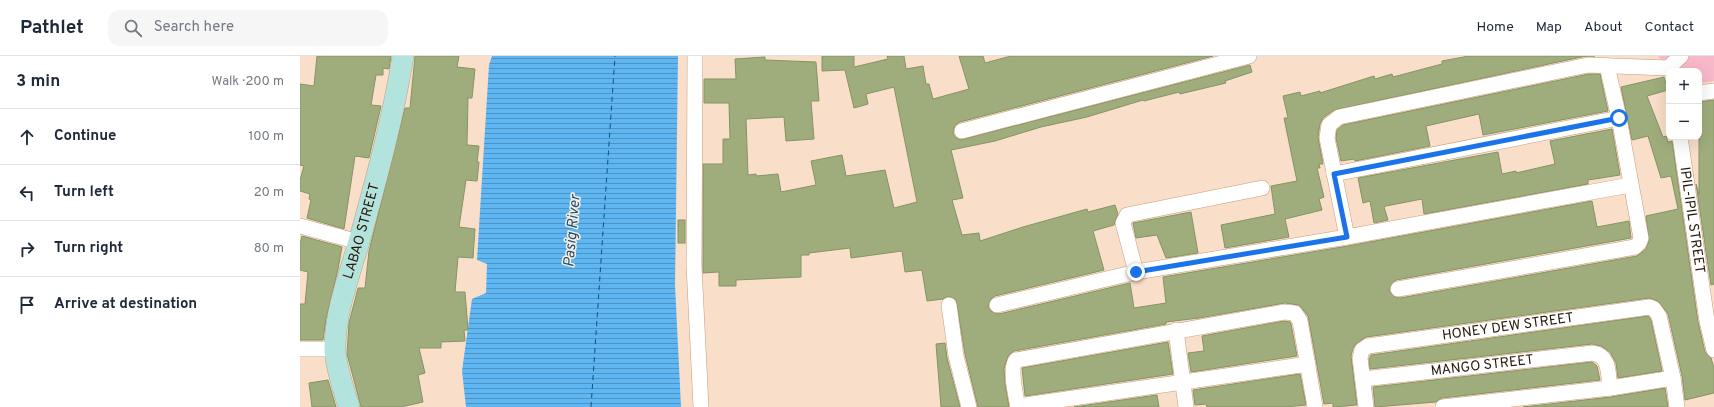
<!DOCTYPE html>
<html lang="en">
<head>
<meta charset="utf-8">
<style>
  :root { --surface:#fff; --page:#f6f6f7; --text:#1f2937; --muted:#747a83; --line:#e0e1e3 }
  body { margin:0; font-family:Overpass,sans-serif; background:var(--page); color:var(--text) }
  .controls { position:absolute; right:12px; top:12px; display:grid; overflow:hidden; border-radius:8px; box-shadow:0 4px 16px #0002 }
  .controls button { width:36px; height:36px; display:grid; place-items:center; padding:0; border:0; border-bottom:1px solid var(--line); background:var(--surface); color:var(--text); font:20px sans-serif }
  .stop { position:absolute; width:12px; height:12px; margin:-9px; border:3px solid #1a73e8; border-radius:50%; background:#fff }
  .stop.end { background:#1a73e8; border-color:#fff; box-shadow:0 1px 4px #0008 }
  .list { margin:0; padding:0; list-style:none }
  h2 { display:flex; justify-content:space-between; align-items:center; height:52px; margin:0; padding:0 16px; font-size:17px }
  h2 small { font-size:13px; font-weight:400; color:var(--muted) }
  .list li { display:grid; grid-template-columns:26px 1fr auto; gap:12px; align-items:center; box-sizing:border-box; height:56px; padding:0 16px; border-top:1px solid var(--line) }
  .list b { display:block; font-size:15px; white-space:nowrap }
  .list em { font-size:13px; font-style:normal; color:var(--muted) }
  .icon { flex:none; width:22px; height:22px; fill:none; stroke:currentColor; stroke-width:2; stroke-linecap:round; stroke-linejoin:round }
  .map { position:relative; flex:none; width:1414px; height:351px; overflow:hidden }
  header { display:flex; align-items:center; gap:24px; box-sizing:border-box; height:56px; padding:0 20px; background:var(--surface); border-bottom:1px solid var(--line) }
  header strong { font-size:19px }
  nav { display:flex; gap:22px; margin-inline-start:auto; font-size:14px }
  .search { width:280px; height:36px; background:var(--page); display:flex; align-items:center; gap:10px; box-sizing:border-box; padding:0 14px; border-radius:12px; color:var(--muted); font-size:15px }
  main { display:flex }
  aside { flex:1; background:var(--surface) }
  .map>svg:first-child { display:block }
  .grass { fill:#f7b8c9 }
  .water { fill:url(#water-rules) }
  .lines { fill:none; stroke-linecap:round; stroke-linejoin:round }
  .ferry { stroke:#0f527a; stroke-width:1; stroke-dasharray:5 4; stroke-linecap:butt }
  .building { fill:#9fad7c; stroke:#869364 }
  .minor-casing { stroke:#c79e7b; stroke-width:16 }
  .secondary-casing { stroke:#c79e7b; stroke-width:22 }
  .minor { stroke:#fff; stroke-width:15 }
  .secondary { stroke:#b3e3dd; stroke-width:21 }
  .route { stroke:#1a73e8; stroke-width:5 }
  .labels { text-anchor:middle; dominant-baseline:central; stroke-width:3; stroke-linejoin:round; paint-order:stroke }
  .street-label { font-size:14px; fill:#28190b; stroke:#ffeddf }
  .water-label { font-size:15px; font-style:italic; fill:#0f527a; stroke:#ffeddf }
</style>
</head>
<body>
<header>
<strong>Pathlet</strong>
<div class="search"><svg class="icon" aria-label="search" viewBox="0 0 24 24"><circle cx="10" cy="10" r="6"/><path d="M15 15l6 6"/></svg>Search here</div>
<nav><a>Home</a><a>Map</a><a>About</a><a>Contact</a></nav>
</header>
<main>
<aside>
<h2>3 min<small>Walk · 200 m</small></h2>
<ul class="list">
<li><svg class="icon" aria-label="ahead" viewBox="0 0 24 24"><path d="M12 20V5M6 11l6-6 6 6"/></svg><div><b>Continue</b></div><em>100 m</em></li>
<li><svg class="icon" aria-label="left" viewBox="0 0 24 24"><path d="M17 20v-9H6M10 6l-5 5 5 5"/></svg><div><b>Turn left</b></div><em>20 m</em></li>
<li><svg class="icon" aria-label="right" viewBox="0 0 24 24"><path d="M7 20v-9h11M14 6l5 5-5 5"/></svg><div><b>Turn right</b></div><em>80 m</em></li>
<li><svg class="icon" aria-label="arrive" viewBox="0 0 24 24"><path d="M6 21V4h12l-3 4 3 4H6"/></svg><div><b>Arrive at destination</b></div></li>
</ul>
</aside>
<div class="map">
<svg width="1414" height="351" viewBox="0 0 1414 351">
  <defs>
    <pattern id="water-rules" width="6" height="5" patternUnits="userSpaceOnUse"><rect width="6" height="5" fill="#5eb6f2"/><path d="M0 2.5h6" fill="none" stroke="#4e93c2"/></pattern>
  </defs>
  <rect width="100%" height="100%" fill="#f9dec9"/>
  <polygon class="grass" points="1358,0 1414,0 1414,25 1399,27 1399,15 1369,15"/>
  <polygon class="water" points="192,0 378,0 375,229 381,351 166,351 162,315 172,243 186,237 187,208 177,204 189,9"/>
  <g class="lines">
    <polyline class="ferry" points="291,351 315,0"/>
  </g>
  <g class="building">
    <polygon points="17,0 91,0 89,13 83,12 83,19 76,19 71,49 81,50 69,102 55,100 44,173 7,162 11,144 9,143 10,138 0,135 0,124 4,110 0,109 0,28 14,30"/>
    <polygon points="115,0 159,0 157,11 175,13 172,42 168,42 167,89 179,90 177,106 179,106 177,125 166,124 159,171 175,173 173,202 158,201 155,236 165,236 168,274 164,274 165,285 141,286 141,292 119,292 125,317 118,319 123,346 101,351 61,351 47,298 49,267 58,232 65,232 69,195 105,52 110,52"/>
    <polygon points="522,0 554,0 554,11 588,3 587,0 604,0 606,13 623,10 626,28 629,28 633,43 669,33 659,0 683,0 685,7 711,0 913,0 660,66 655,69 653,77 655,81 660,84 950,9 952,16 925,25 926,27 880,38 879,36 844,45 843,44 787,61 741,71 695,85 651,94 663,142 652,144 662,179 679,177 680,185 723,171 787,153 788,156 815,149 818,158 814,169 793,175 804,214 695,240 691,243 688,251 691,255 699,258 830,227 834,252 866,247 863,221 1048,190 1292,145 1297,171 1329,165 1331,182 1096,224 1090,230 1089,235 1095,241 1100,242 1337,200 1346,193 1349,185 1346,160 1378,153 1371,120 1361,122 1348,80 1332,84 1321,31 1364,21 1368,34 1347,40 1363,81 1366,80 1368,86 1372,85 1398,266 1405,296 1411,302 1414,312 1414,337 1385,344 1382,320 1368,258 1358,245 1349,242 1066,281 1057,287 1053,292 1051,300 1057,349 1033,351 1033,347 1024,348 1008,260 999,249 985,247 899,262 866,266 866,268 714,295 708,300 704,312 705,328 709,351 678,351 665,298 656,244 648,240 643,243 627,245 622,214 605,216 602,195 551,202 550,192 509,197 509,199 501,199 501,221 436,224 436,230 419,230 419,216 403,217 403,108 423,108 423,83 430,83 429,47 404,47 404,23 436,23 435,3 465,1 465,4 516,6 519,45 511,45 514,83 486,85 484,61 446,63 448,119 456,118 456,120 478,118 481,136 516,129 511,105 542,99 546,120 585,114 594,152 617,146 594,31 566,38 568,48 554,52 545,14 522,15"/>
    <polygon points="1169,0 1295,0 1286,0 1034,54 1023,62 1020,68 1018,81 1023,108 1019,108 1020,112 1017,112 1024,141 1019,143 1022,154 985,163 989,181 925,192 921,169 975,158 971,130 997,125 984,62 988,62 983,40 1000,36 1001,40 1020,35 1020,37 1074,20 1075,23 1092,18 1093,21 1142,8 1142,5"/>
    <polygon points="1289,18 1300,18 1308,55 1183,79 1179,58 1126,70 1130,90 1055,105 1054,103 1041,105 1036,82 1037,74 1043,69"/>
    <polygon points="1414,44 1414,228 1411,229 1396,128 1399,138 1399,81 1402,80 1399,68 1399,46"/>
    <polygon points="1312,73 1320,119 1288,124 1288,128 1124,158 1122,143 1086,150 1084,151 1088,164 1074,167 1070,145 1063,147 1058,122 1198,96 1202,118 1216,115 1216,117 1255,108 1250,85"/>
    <polygon points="891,156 898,197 866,202 857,179 836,182 833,167"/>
    <rect x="378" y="164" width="7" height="23"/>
    <polygon points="2,180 42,191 38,213 26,263 23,284 0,284 0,248 5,248 8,216 0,214 0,188"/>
    <polygon points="1348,260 1351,264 1362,315 1318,322 1316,307 1310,296 1301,290 1292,288 1070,313 1069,303 1071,299"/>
    <polygon points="984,265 990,266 991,268 997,300 891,316 888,297 904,295 902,280"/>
    <polygon points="868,286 873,318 725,340 722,312"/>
    <polygon points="645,287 647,302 660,351 641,351 636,288"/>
    <polygon points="1292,306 1297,310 1300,324 1142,342 1136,346 1075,351 1073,331"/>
    <polygon points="1000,318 1006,349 986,351 907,351 906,348 895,349 893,334"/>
    <polygon points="28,324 36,351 12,351 9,327"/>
    <polygon points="1365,332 1368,351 1223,351 1311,341"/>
    <polygon points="857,339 859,351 774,351"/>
  </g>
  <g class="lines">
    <g class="minor-casing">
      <g id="minor">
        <polyline points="395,0 394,210 401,351"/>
        <polyline points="1368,12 1381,0"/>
        <polyline points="1399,37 1414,35"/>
        <polyline points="662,75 949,0"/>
        <path id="s1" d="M1380,81L1407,265L1414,294"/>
        <polyline points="1034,118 1319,62"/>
        <polyline points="0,170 59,186"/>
        <polyline points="1047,181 1027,82 1029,69 1039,61 1288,9 1368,12"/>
        <polyline points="836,216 823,167 827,159 962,132"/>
        <polyline points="1098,233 1335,191 1339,187 1341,182 1319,62 1307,10"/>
        <polyline points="649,249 656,300 669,351"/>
        <polyline points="697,249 836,216 1047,181 1330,129"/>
        <polyline points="876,274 886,351"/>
        <polyline points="0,293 35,293"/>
        <path id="s2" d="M1063,323L1293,297C1310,300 1308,317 1310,332"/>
        <polyline points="718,350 1008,308"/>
        <path d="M718,351C716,340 709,313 716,304L984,256L995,257L1000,265L1015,351"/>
        <path id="s3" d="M1066,351L1060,302L1062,294L1068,290L1350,251L1354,253L1359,260L1373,322L1377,351"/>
        <polyline points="1143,351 1310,332 1373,322"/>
      </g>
    </g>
    <g class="secondary-casing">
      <g id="secondary">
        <path id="s4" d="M49,351C44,335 35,309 35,292C35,256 49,220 59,186C76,124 93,63 103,0"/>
      </g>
    </g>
    <use href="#minor" class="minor"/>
    <use href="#secondary" class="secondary"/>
  </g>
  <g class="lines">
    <polyline class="route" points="836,216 1047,181 1034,118 1319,62"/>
  </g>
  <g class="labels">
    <g class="street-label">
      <text stroke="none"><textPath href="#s1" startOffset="84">IPIL-IPIL STREET</textPath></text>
      <text stroke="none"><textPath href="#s4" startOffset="181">LABAO STREET</textPath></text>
      <text stroke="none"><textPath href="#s3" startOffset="206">HONEY DEW STREET</textPath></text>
      <text stroke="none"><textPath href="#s2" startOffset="120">MANGO STREET</textPath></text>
    </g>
    <g class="water-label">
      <text transform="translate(273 175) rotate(-85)">Pasig River</text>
    </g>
  </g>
</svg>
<div class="controls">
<button>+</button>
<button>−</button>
</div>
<div class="stop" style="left:1319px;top:62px"></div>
<div class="stop end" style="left:836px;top:216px"></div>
</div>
</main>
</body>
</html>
